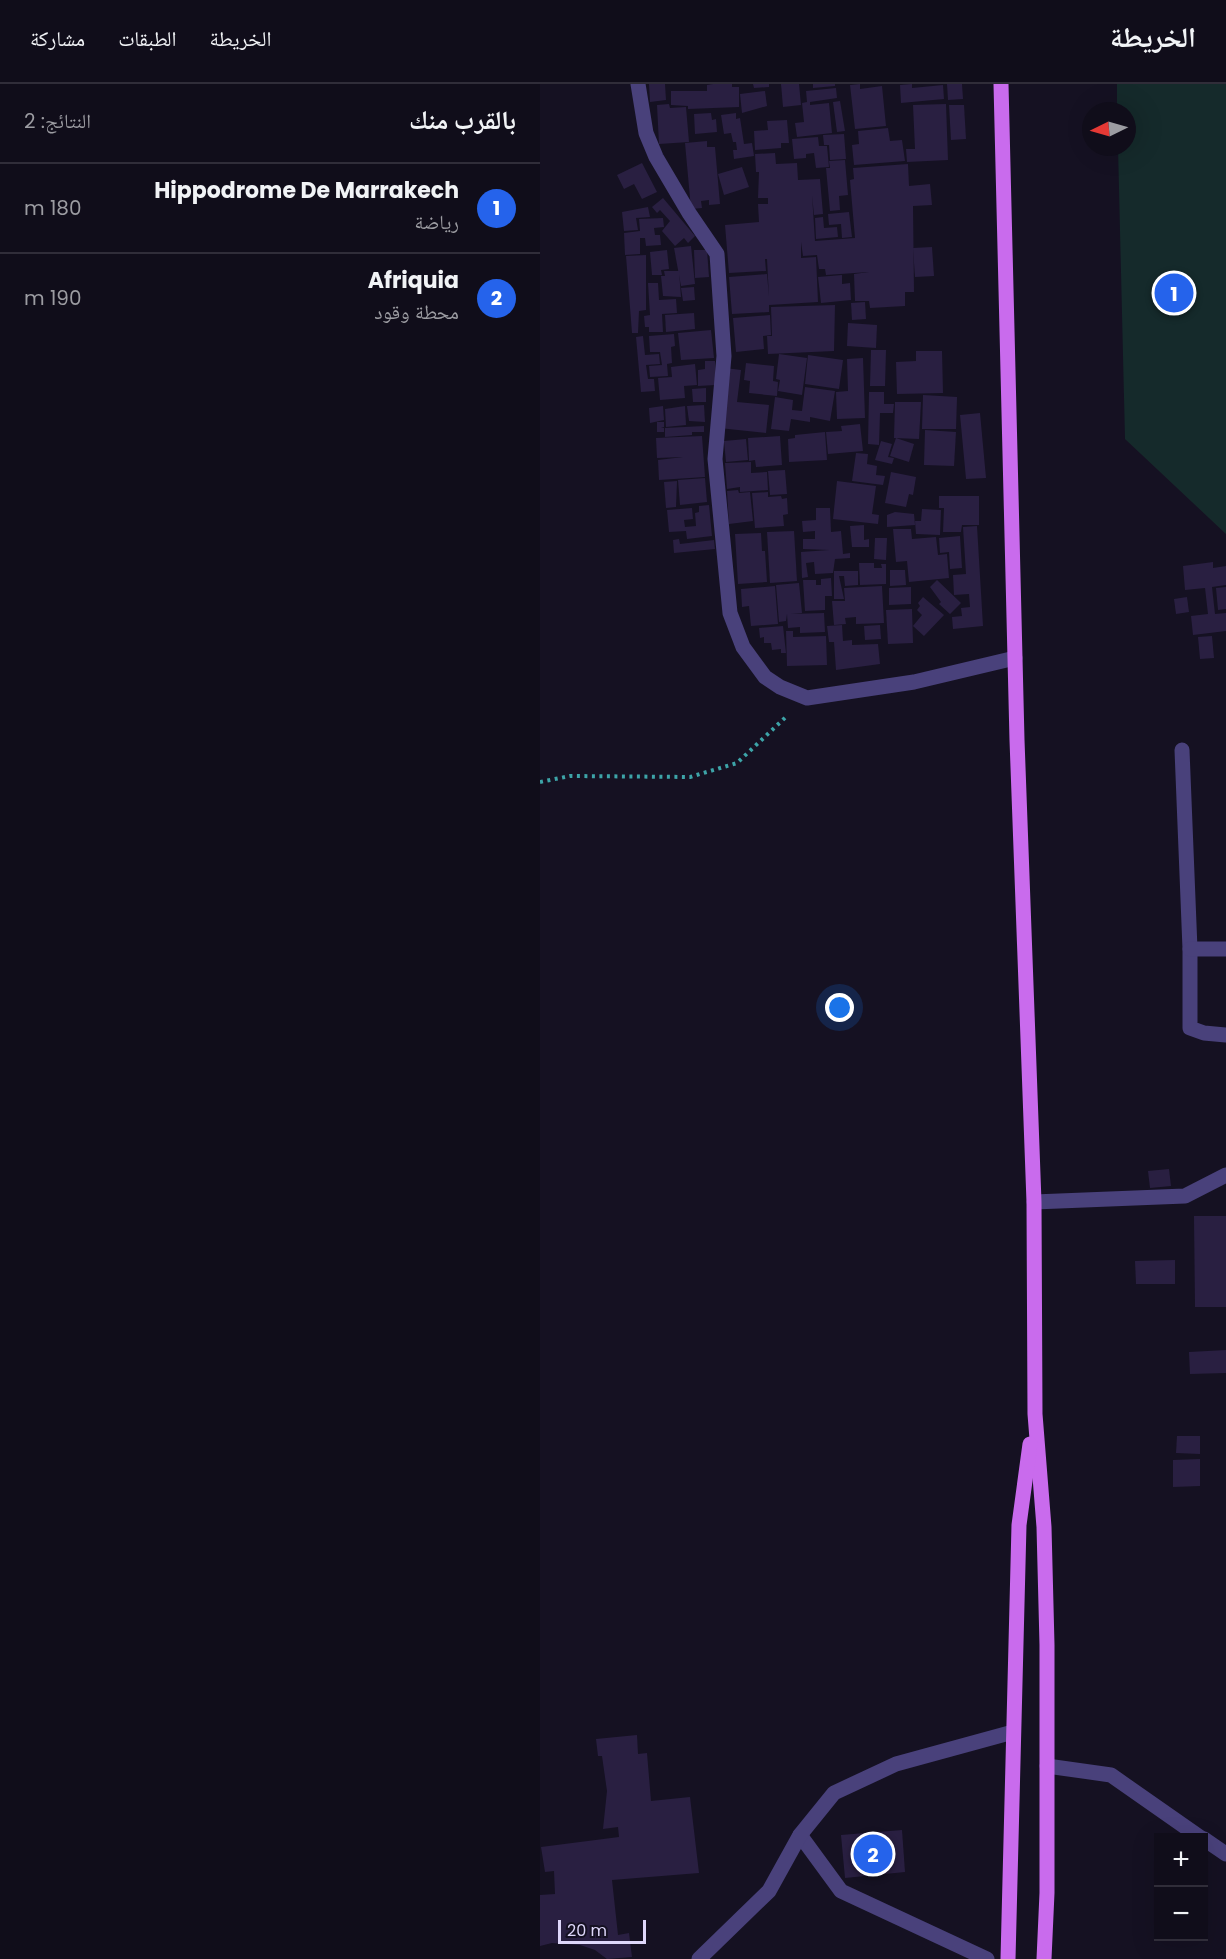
<!DOCTYPE html>
<html lang="ar">
<head>
<meta charset="utf-8">
<style>
  :root { --surface:#100d1a; --page:#191623; --text:#f1f3f6; --muted:#9c9ca2; --line:#302d39; --accent:#2563eb }
  body { margin:0; font-family:Poppins,"Noto Naskh Arabic",sans-serif; background:var(--page); color:var(--text); direction:rtl }
  .controls { position:absolute; right:18px; bottom:18px; display:grid; overflow:hidden; border-radius:0px; box-shadow:0 6px 24px #0002 }
  .controls button { width:54px; height:54px; display:grid; place-items:center; padding:0; border:0; border-bottom:2px solid var(--line); background:var(--surface); color:var(--text); font:30px sans-serif }
  .compass { position:absolute; left:542px; top:18px; width:54px; height:54px; border-radius:50%; background:var(--surface); box-shadow:0 6px 24px #0002; rotate:265deg }
  .scale { position:absolute; left:18px; bottom:15px; width:88px; box-sizing:border-box; padding-left:6px; border:3px solid #ded7fa; border-top:0; font-size:16px; line-height:21px; white-space:nowrap; color:#ded7fa; -webkit-text-stroke:4px #151122; paint-order:stroke }
  .you { position:absolute; left:300px; top:924px; width:21px; height:21px; margin:-15px; border:4px solid #fff; border-radius:50%; background:#1a73e8; box-shadow:0 0 0 9px #1a73e833 }
  .badge { display:grid; place-items:center; width:39px; height:39px; border-radius:50%; background:var(--accent); color:#fff; font-size:20px; font-weight:700 }
  .pin { position:absolute; translate:-50% -50%; border:3px solid #fff; box-shadow:0 2px 6px #0006 }
  .list { margin:0; padding:0; list-style:none }
  h2 { display:flex; justify-content:space-between; align-items:center; height:78px; margin:0; padding:0 24px; font-size:26px }
  h2 small { font-size:20px; font-weight:400; color:var(--muted) }
  .list li { display:grid; grid-template-columns:39px 1fr auto; gap:18px; align-items:center; box-sizing:border-box; height:90px; padding:0 24px; border-top:2px solid var(--line) }
  .list b { display:block; font-size:22px; white-space:nowrap }
  .list p { margin:0; font-size:20px; white-space:nowrap; color:var(--muted) }
  .list em { font-size:20px; font-style:normal; color:var(--muted) }
  .map { position:relative; flex:none; width:686px; height:1875px; overflow:hidden; direction:ltr }
  header { display:flex; align-items:center; gap:36px; box-sizing:border-box; height:84px; padding:0 30px; background:var(--surface); border-bottom:2px solid var(--line) }
  header strong { font-size:28px }
  nav { display:flex; gap:33px; margin-inline-start:auto; font-size:21px }
  main { display:flex }
  aside { flex:1; background:var(--surface) }
  .map>svg:first-child { display:block }
  .green { fill:#152a2b }
  .building { fill:#291f41 }
  .lines { fill:none; stroke-linecap:round; stroke-linejoin:round }
  .path { stroke:#3da4a8; stroke-width:4; stroke-dasharray:3 4.5; stroke-linecap:butt }
  .minor { stroke:#49417b; stroke-width:15 }
  .major { stroke:#c96bed; stroke-width:15 }
</style>
</head>
<body>
<header>
<strong>الخريطة</strong>
<nav><a>الخريطة</a><a>الطبقات</a><a>مشاركة</a></nav>
</header>
<main>
<div class="map">
<svg width="686" height="1875" viewBox="0 0 686 1875">
  <rect width="100%" height="100%" fill="#151122"/>
  <polygon class="green" points="577,0 686,0 686,450 585,355 578,63 587,63 587,27 577,27"/>
  <g class="building">
    <polygon points="109,0 125,0 126,16 110,18"/>
    <polygon points="173,0 192,0 192,3 199,3 199,23 148,25 148,22 131,21 131,7 167,7 167,1"/>
    <polygon points="213,0 229,0 229,3 214,4"/>
    <polygon points="241,0 259,0 261,21 243,23"/>
    <polygon points="273,0 295,0 295,2 273,4"/>
    <polygon points="320,0 320,5 342,2 346,42 315,45 310,1"/>
    <polygon points="372,0 372,4 403,1 404,15 361,19 360,1"/>
    <polygon points="407,0 422,0 423,15 408,16"/>
    <polygon points="296,4 297,14 270,18 270,21 289,19 292,49 257,53 255,39 264,38 262,19 267,18 266,7"/>
    <polygon points="225,7 227,22 202,29 200,10"/>
    <polygon points="300,17 305,47 297,48 293,18"/>
    <polygon points="129,20 130,24 146,23 149,58 119,60 117,21"/>
    <polygon points="406,20 408,76 367,78 366,65 375,65 373,21"/>
    <polygon points="409,21 424,21 426,55 411,56"/>
    <polygon points="171,29 172,36 176,35 177,48 155,50 154,30"/>
    <polygon points="196,29 196,35 200,34 204,60 212,59 214,72 194,75 193,66 197,66 196,58 193,58 191,49 184,50 181,31"/>
    <polygon points="247,36 249,59 241,59 241,64 215,66 214,47 228,46 227,37"/>
    <polygon points="348,44 350,57 362,56 365,77 314,81 312,61 319,60 318,47"/>
    <polygon points="304,50 306,75 290,76 289,61 284,61 283,51"/>
    <polygon points="278,53 279,62 287,62 289,83 276,84 274,69 266,70 266,74 254,75 252,55"/>
    <polygon points="167,57 167,63 175,63 180,120 169,121 169,116 161,117 162,124 151,125 145,59"/>
    <polygon points="235,69 236,80 257,79 258,96 280,95 283,130 274,131 272,111 275,157 315,154 310,96 314,95 313,84 368,80 369,102 390,100 392,121 373,122 374,208 365,208 365,222 330,224 329,217 315,217 314,190 329,188 286,191 285,185 279,185 277,171 263,172 261,158 261,174 276,173 278,218 229,221 229,228 192,230 189,193 227,190 229,213 227,175 225,175 226,187 189,189 185,141 219,138 218,120 228,120 228,114 218,114 219,88 216,88 215,70"/>
    <polygon points="305,76 308,111 299,112 300,126 290,127 286,84 290,84 289,77"/>
    <polygon points="102,79 117,108 102,115 94,100 84,105 77,91"/>
    <polygon points="202,83 209,103 184,111 178,90"/>
    <polygon points="123,114 155,152 148,159 144,154 135,162 122,147 130,137 120,126 117,129 112,123"/>
    <polygon points="108,123 110,133 96,134 98,146 84,147 82,128"/>
    <polygon points="309,128 312,153 302,154 301,140 289,141 288,130"/>
    <polygon points="283,133 284,144 297,143 298,153 276,155 275,134"/>
    <polygon points="123,134 124,143 114,144 115,151 120,151 121,161 106,162 105,154 100,154 100,170 85,171 84,149 100,147 99,135"/>
    <polygon points="151,162 155,200 141,202 134,164"/>
    <polygon points="392,163 394,192 375,193 373,164"/>
    <polygon points="127,166 129,185 121,186 122,191 112,191 110,168"/>
    <polygon points="154,166 167,166 169,193 155,194"/>
    <polygon points="106,171 106,226 99,227 98,249 92,249 86,172"/>
    <polygon points="124,187 139,187 141,213 123,212 121,192 125,192"/>
    <polygon points="302,191 302,200 310,199 311,216 281,219 278,193"/>
    <polygon points="108,199 118,199 119,216 136,215 137,229 122,230 123,248 109,248 109,243 105,243 104,232 110,231"/>
    <polygon points="154,203 155,216 143,217 141,204"/>
    <polygon points="325,218 326,235 312,236 311,219"/>
    <polygon points="295,221 294,267 228,270 227,252 232,252 231,223"/>
    <polygon points="154,229 155,245 126,248 125,231"/>
    <polygon points="230,231 231,251 223,252 224,265 196,268 193,234"/>
    <polygon points="308,239 337,241 336,264 307,262"/>
    <polygon points="171,246 174,274 141,276 138,249"/>
    <polygon points="134,250 135,262 131,263 132,279 127,280 128,292 110,293 109,282 122,281 120,268 110,268 109,252"/>
    <polygon points="103,252 105,271 119,270 120,280 106,281 108,295 114,295 115,307 101,308 96,253"/>
    <polygon points="331,266 346,266 345,302 330,302"/>
    <polygon points="376,267 402,267 403,309 357,310 356,278 376,277"/>
    <polygon points="239,270 267,274 262,311 238,307 240,296 236,295"/>
    <polygon points="268,271 303,276 299,305 265,300"/>
    <polygon points="323,274 325,334 297,335 296,308 308,307 307,275"/>
    <polygon points="165,277 175,277 175,301 158,302 158,286 165,285"/>
    <polygon points="206,279 234,282 233,297 238,298 237,312 209,309 210,297 204,296"/>
    <polygon points="155,280 157,301 144,302 145,314 120,316 118,294 132,293 131,283"/>
    <polygon points="185,284 201,286 197,318 229,321 226,349 179,344"/>
    <polygon points="265,303 295,307 290,337 270,333 270,338 251,335 249,347 231,345 235,313 253,316 252,326 262,327"/>
    <polygon points="166,304 166,318 153,318 152,305"/>
    <polygon points="329,308 344,308 344,320 354,320 353,329 340,329 339,361 328,360"/>
    <polygon points="383,311 417,313 416,345 382,345"/>
    <polygon points="355,318 381,318 379,355 354,354"/>
    <polygon points="164,321 165,338 149,337 147,322"/>
    <polygon points="123,322 124,336 110,339 109,324"/>
    <polygon points="145,322 146,341 126,343 125,325"/>
    <polygon points="440,329 446,394 426,395 420,331"/>
    <polygon points="117,338 124,338 124,343 121,343 124,344 124,348 117,348"/>
    <polygon points="320,340 323,367 288,370 286,348 302,347 301,342"/>
    <polygon points="164,342 164,348 152,348 152,351 125,353 125,344"/>
    <polygon points="385,346 416,348 414,382 384,381"/>
    <polygon points="285,348 287,376 249,378 248,355 255,354 255,351"/>
    <polygon points="162,352 165,393 119,396 118,376 143,373 117,374 116,354"/>
    <polygon points="240,352 242,381 216,383 215,376 209,377 208,354"/>
    <polygon points="356,354 374,360 369,378 350,372"/>
    <polygon points="206,355 208,376 186,378 184,357"/>
    <polygon points="341,357 352,360 348,373 354,374 352,380 335,376"/>
    <polygon points="316,369 328,370 327,380 337,382 336,391 345,392 343,401 312,397"/>
    <polygon points="211,378 211,389 227,388 228,406 200,408 200,403 187,405 185,379"/>
    <polygon points="245,386 247,410 230,411 228,387"/>
    <polygon points="351,388 376,393 373,411 369,410 366,423 345,419"/>
    <polygon points="165,394 167,418 140,421 138,396"/>
    <polygon points="137,397 136,423 126,424 124,398"/>
    <polygon points="297,397 336,402 332,430 339,431 338,440 293,435"/>
    <polygon points="198,406 199,409 210,408 213,437 189,440 187,407"/>
    <polygon points="228,408 228,413 241,412 242,415 247,414 248,430 243,431 244,442 215,444 212,409"/>
    <polygon points="399,412 439,412 439,441 422,441 421,448 403,448 404,424 399,424"/>
    <polygon points="169,421 172,452 147,455 146,447 129,448 127,426 152,424 153,435 144,436 145,443 156,442 155,429 159,428 159,422"/>
    <polygon points="276,424 290,424 291,448 301,447 303,470 310,469 310,474 295,475 293,489 275,490 274,478 266,479 268,493 262,494 261,468 289,466 263,465 263,455 275,455 275,447 263,448 262,437 276,436"/>
    <polygon points="382,425 401,426 400,451 376,450 375,437 381,437"/>
    <polygon points="355,428 374,430 375,441 347,443 347,431"/>
    <polygon points="324,441 324,456 329,455 329,463 312,463 310,442"/>
    <polygon points="437,442 443,542 413,545 412,533 422,532 421,524 430,523 429,510 414,511 413,491 426,490 423,443"/>
    <polygon points="353,445 371,445 372,455 396,453 398,471 407,470 409,494 369,498 367,477 356,478"/>
    <polygon points="254,447 257,497 230,499 227,448"/>
    <polygon points="221,449 222,467 225,467 227,498 198,500 195,450"/>
    <polygon points="420,452 422,484 410,485 409,468 400,469 399,454"/>
    <polygon points="335,454 347,454 346,476 334,475"/>
    <polygon points="139,455 140,460 174,456 175,465 134,469 133,456"/>
    <polygon points="673,478 673,484 686,482 686,501 672,503 675,530 686,529 686,547 653,551 651,532 668,530 665,504 645,506 643,482"/>
    <polygon points="319,479 334,479 334,484 342,484 341,480 346,480 346,500 320,501"/>
    <polygon points="350,486 365,486 366,501 350,502"/>
    <polygon points="294,487 318,487 318,501 305,502 304,492 299,492 304,515 294,515"/>
    <polygon points="291,494 292,512 285,512 285,526 265,527 263,496 276,496 276,501 281,501 281,495"/>
    <polygon points="397,496 421,519 410,530 399,520 401,518 390,503"/>
    <polygon points="259,499 262,529 251,530 284,529 285,548 260,549 260,543 248,544 247,530 246,537 239,538 236,501"/>
    <polygon points="235,502 238,540 211,542 209,522 202,523 201,505"/>
    <polygon points="342,502 344,539 316,540 316,533 305,534 306,540 294,541 292,517 305,517 304,504"/>
    <polygon points="371,503 371,520 349,521 349,504"/>
    <polygon points="686,503 686,525 678,526 676,504"/>
    <polygon points="383,513 404,531 384,552 373,542 382,531 377,526 380,522 378,519"/>
    <polygon points="647,513 649,528 636,530 634,515"/>
    <polygon points="372,525 373,559 348,560 346,526"/>
    <polygon points="302,541 303,557 312,556 312,561 338,560 340,580 296,586 294,558 289,558 287,542"/>
    <polygon points="340,541 341,555 325,556 324,542"/>
    <polygon points="243,542 246,569 241,569 241,565 232,566 231,559 224,559 224,553 220,554 219,544"/>
    <polygon points="246,547 253,547 253,553 286,552 287,581 247,582"/>
    <polygon points="672,552 674,574 660,575 658,553"/>
    <polygon points="629,1085 631,1102 610,1104 608,1087"/>
    <polygon points="654,1132 686,1132 686,1223 655,1223"/>
    <polygon points="635,1176 635,1200 596,1200 595,1177"/>
    <polygon points="686,1266 686,1289 650,1290 649,1268"/>
    <polygon points="637,1352 660,1352 660,1370 636,1369"/>
    <polygon points="660,1375 660,1402 633,1403 633,1376"/>
    <polygon points="97,1651 98,1670 107,1669 111,1717 150,1713 159,1789 72,1796 78,1851 89,1849 92,1873 67,1875 55,1866 40,1861 12,1859 0,1862 0,1811 15,1810 14,1787 5,1788 1,1763 79,1753 78,1743 63,1745 67,1707 62,1672 58,1672 56,1655"/>
    <polygon points="362,1746 365,1788 305,1794 301,1751"/>
  </g>
  <g class="lines">
    <polyline class="path" points="0,698 30,692 150,693 197,679 248,631"/>
    <g class="minor">
      <polyline points="98,0 106,49 116,73 149,129 177,170 184,272 175,375 190,529 203,563 225,593 240,603 267,614 374,598 475,574"/>
      <polyline points="642,666 650,865 650,944 664,949 686,951"/>
      <polyline points="650,865 686,865"/>
      <polyline points="494,1118 645,1112 686,1091"/>
      <polyline points="507,1682 571,1691 661,1754"/>
      <polyline points="260,1751 301,1807 447,1875"/>
      <polyline points="664,1755 686,1770"/>
      <polyline points="159,1875 229,1807 260,1751 294,1709 356,1680 473,1648"/>
    </g>
    <g class="major">
      <polyline points="461,0 477,656 494,1118 495,1330 504,1443 507,1561 507,1809 504,1875"/>
      <polyline points="468,1875 479,1441 490,1360"/>
    </g>
  </g>
</svg>
<div class="controls">
<button>+</button>
<button>−</button>
</div>
<svg class="compass" viewBox="-18 -18 36 36"><path d="M0-13l5 13h-10z" fill="#e53935"/><path d="M0 13l5-13h-10z" fill="#9c9ca2"/></svg>
<div class="scale">20 m</div>
<div class="you"></div>
<div class="pin badge" style="left:634px;top:209px">1</div>
<div class="pin badge" style="left:333px;top:1770px">2</div>
</div>
<aside>
<h2>بالقرب منك<small>النتائج: 2</small></h2>
<ul class="list">
<li><span class="badge">1</span><div><b>Hippodrome De Marrakech</b><p>رياضة</p></div><em>180 m</em></li>
<li><span class="badge">2</span><div><b>Afriquia</b><p>محطة وقود</p></div><em>190 m</em></li>
</ul>
</aside>
</main>
</body>
</html>
